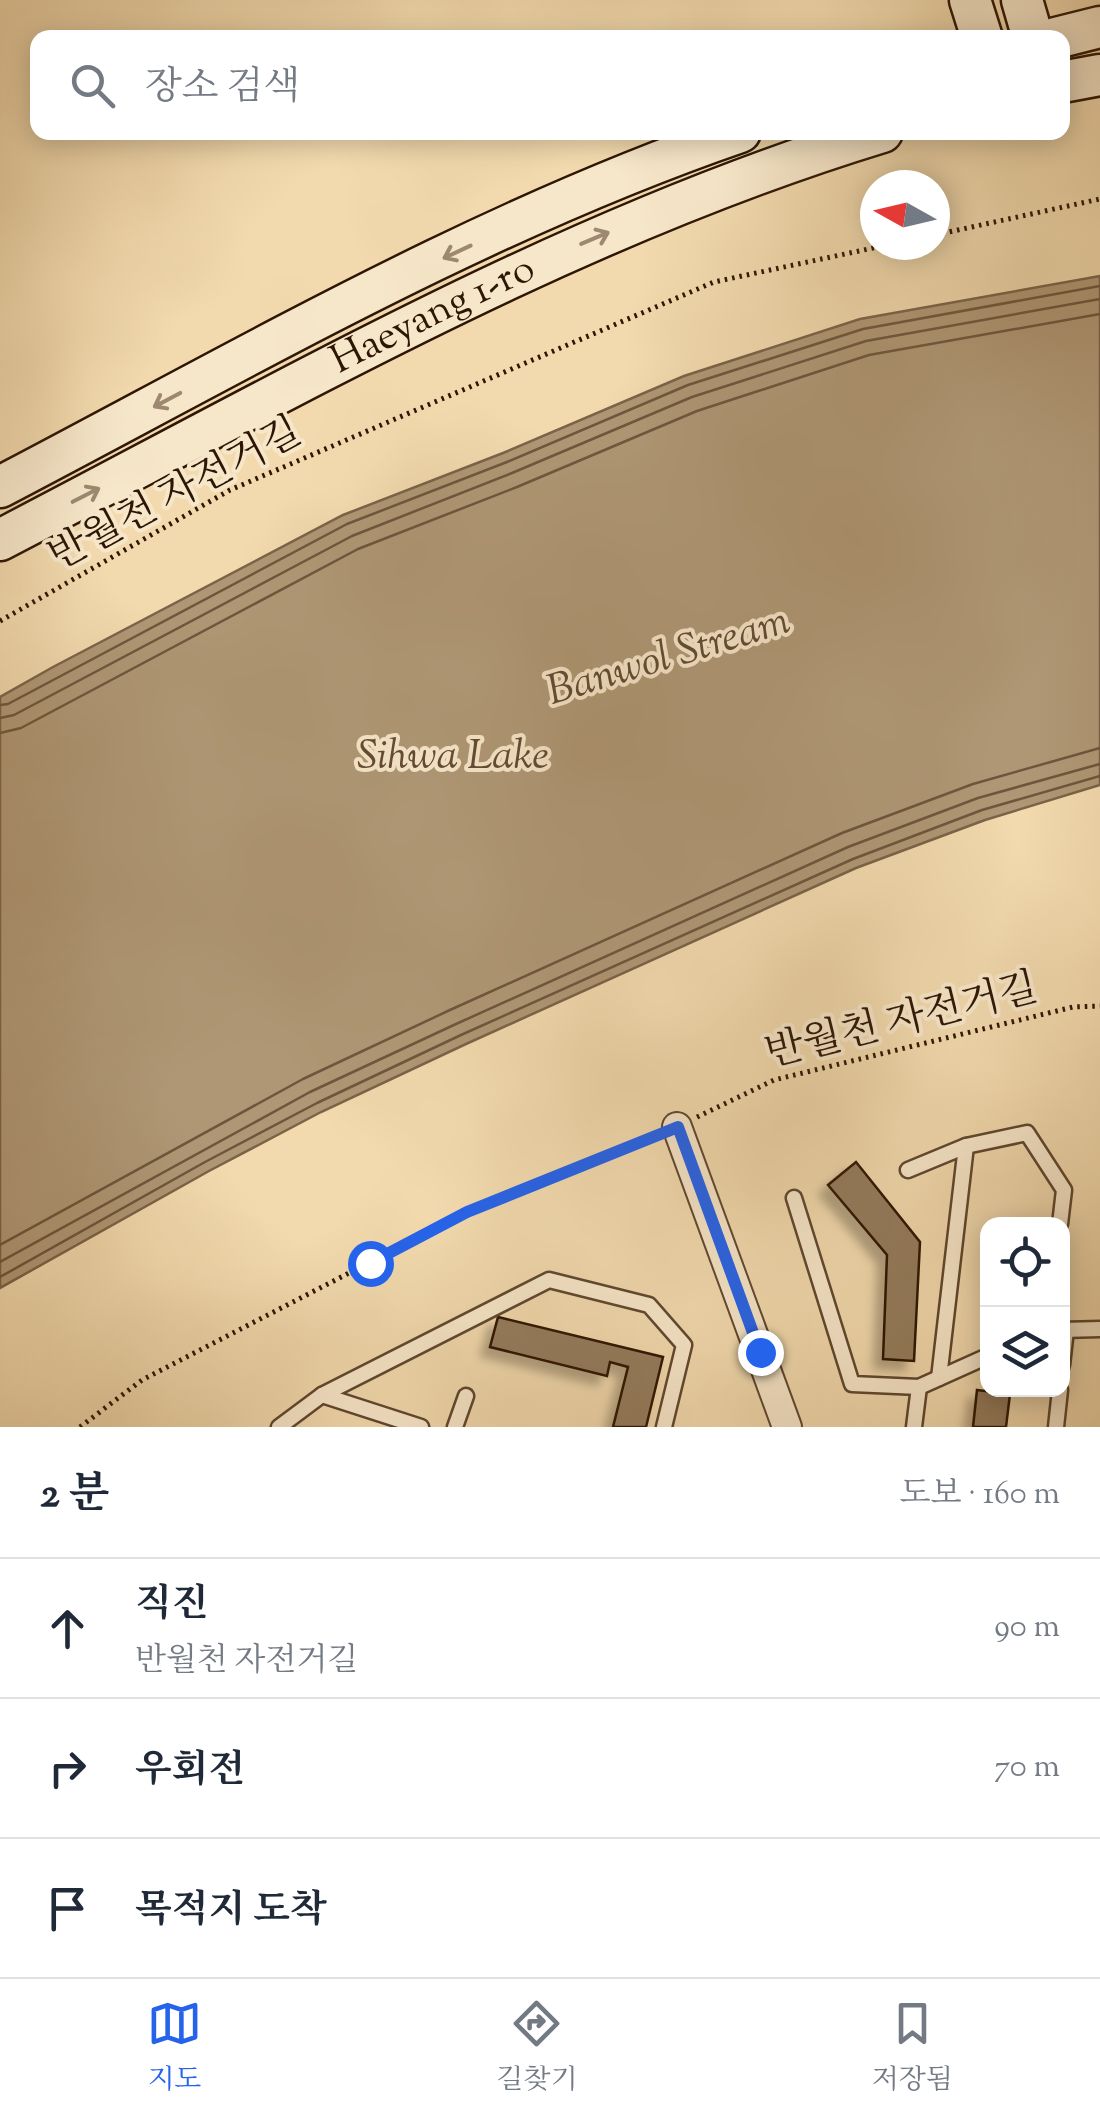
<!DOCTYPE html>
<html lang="ko">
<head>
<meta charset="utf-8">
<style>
  :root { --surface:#fff; --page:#f2f2f3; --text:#1f2937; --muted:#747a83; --line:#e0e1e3; --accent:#2563eb }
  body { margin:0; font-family:"Sorts Mill Goudy","Noto Serif KR",serif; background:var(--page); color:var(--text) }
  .controls { position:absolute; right:30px; bottom:30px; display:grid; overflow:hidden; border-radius:20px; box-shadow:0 5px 25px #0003 }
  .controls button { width:90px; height:90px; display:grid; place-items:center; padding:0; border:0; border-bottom:2px solid var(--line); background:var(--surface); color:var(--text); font:50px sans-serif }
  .compass { position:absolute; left:860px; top:170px; width:90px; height:90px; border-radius:50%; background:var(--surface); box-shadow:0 5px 25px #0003; rotate:278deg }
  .stop { position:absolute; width:30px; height:30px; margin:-22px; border:8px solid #2563eb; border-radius:50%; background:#fff }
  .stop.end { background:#2563eb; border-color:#fff; box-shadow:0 2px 10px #0008 }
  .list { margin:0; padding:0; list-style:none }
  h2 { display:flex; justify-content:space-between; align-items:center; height:130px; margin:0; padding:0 40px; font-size:42px }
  h2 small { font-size:32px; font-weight:400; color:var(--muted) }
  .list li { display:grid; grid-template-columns:65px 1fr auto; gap:30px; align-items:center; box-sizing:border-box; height:140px; padding:0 40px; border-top:2px solid var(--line) }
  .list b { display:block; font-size:38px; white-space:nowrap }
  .list p { margin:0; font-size:32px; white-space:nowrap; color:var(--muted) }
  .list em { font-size:32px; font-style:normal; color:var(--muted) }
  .icon { flex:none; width:55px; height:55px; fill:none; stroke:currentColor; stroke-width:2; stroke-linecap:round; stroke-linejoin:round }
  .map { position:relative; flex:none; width:1100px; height:1427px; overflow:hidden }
  .search { position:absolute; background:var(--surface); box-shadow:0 5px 25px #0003; left:30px; right:30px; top:30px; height:110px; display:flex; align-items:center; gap:25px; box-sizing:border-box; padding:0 35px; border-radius:20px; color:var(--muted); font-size:38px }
  .sheet { height:550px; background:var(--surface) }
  nav { display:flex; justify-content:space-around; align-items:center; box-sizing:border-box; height:140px; border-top:2px solid var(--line); background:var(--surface); font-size:28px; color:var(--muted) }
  nav a { display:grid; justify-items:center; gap:5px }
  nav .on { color:var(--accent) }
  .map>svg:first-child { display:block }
  .water { fill:#af9775; stroke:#7b6348; stroke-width:2.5 }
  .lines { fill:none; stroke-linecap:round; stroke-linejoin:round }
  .shore { stroke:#6e563d; stroke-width:2.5 }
  .building { fill:#947c5d; stroke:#2e1605; stroke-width:2.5; filter:url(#shadow) }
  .lane-casing { stroke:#5f472f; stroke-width:19 }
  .street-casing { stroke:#5f472f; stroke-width:32 }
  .secondary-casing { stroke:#2e1605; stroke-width:45 }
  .path { stroke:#2e1605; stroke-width:5; stroke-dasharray:2.5 5; stroke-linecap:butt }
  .lane { stroke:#f7e7ca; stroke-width:14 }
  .street { stroke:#f7e7ca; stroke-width:28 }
  .secondary { stroke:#f7e7ca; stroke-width:40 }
  .oneway { stroke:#9d8971 }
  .route { stroke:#2563eb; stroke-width:12 }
  .labels { text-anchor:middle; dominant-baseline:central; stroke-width:8; stroke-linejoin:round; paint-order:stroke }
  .street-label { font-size:40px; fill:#2e1605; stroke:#f7e7ca }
  .water-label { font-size:42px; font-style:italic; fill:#624a32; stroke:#f7e7ca }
</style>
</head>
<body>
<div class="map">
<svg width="1100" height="1427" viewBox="0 0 1100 1427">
  <defs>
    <filter id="shadow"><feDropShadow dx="-9" dy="9" stdDeviation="5" flood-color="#0004"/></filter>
  </defs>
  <rect width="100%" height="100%" fill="#f2daae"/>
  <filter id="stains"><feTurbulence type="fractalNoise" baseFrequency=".002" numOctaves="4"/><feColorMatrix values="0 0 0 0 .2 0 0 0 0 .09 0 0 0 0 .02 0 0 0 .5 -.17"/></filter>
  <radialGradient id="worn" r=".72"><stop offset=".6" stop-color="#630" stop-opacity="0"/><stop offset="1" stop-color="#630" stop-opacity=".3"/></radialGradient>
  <polygon class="water" points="1100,276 1100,785 985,820 856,868 466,1044 321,1112 209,1171 0,1288 0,697 53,667 343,515 503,453 684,376 860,319"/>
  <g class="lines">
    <g class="shore">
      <polyline points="0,705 8,704 347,524 507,462 688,385 863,329 1100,286"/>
      <polyline points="0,718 14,715 352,536 512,473 692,397 866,341 1100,299"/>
      <polyline points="0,733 21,728 358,549 517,487 697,411 869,355 1100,314"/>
      <polyline points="0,1245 303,1079 450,1010 842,833 973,784 1100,748"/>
      <polyline points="0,1262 310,1092 456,1024 848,847 978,798 1100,764"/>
      <polyline points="0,1277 205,1162 317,1103 461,1035 853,859 982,810 1100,776"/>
    </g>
  </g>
  <g class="building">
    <polygon points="856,1162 920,1242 914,1361 883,1359 887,1255 828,1185"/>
    <polygon points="498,1317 663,1357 646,1427 613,1427 628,1367 610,1362 607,1376 490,1347"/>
    <polygon points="977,1390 1010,1394 1006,1427 973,1427"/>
  </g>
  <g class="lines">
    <g class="lane-casing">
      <g id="lane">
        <polyline points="908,1170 966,1146 1027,1133 1064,1190 1060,1224"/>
        <polyline points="794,1198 852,1384 919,1387 988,1356"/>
        <polyline points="1062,1330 1100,1329"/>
        <polyline points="1062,1365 1066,1330"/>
        <polyline points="939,1378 966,1146"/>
        <polyline points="322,1395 421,1427"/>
        <polyline points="279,1427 322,1395 549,1280 649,1305 684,1345 664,1427"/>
        <polyline points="455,1427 466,1396"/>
        <polyline points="914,1427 919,1387"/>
        <polyline points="1056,1427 1060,1390"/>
      </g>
    </g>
    <g class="street-casing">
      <polyline id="street" points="677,1127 787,1427"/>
    </g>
    <g class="secondary-casing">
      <g id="secondary">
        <polyline points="970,0 982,38"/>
        <polyline points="1022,0 1033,38"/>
        <polyline points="1056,38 1100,27"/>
        <polyline points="1062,82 1100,75"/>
        <path d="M0,487C241,361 481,221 740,132"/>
        <path id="s1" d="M0,540C287,391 570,227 882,132"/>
      </g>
    </g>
    <g class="path">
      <polyline points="935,235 1100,199"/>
      <polyline points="0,621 230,490 714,282 887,245"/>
      <polyline points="697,1117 774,1080 1073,1007 1100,1006"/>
      <polyline points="80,1427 142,1380 467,1212 655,1136"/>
    </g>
    <use href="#lane" class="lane"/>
    <use href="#street" class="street"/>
    <use href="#secondary" class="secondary"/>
  </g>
  <defs><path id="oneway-shaft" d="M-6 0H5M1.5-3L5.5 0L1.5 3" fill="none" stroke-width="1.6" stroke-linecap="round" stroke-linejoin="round" transform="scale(2.5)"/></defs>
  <g class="oneway">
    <use href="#oneway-shaft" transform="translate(595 238) rotate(-23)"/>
    <use href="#oneway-shaft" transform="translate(457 252) rotate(155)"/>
    <use href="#oneway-shaft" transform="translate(167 400) rotate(152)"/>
    <use href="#oneway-shaft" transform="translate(86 495) rotate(-27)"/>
  </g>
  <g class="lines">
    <polyline class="route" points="370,1263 467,1212 678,1127 760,1352"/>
  </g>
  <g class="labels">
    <g class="street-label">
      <text stroke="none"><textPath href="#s1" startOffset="488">Haeyang 1-ro</textPath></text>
      <text transform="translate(176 496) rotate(-28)">반월천 자전거길</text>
      <text transform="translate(902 1023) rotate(-14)">반월천 자전거길</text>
    </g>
    <g class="water-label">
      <text transform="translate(669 658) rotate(-17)">Banwol Stream</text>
      <text x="453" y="758">Sihwa Lake</text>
    </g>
  </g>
  <rect width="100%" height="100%" filter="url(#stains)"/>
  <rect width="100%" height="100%" fill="url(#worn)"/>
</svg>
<div class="controls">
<button><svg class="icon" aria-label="locate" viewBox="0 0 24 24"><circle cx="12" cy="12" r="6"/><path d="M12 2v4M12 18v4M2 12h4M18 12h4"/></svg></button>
<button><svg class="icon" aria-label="layers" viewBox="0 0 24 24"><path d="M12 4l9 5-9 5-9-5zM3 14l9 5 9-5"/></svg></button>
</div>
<svg class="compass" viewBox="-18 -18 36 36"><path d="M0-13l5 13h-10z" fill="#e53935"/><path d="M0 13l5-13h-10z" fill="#747a83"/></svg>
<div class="stop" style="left:370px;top:1263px"></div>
<div class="stop end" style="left:760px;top:1352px"></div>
<div class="search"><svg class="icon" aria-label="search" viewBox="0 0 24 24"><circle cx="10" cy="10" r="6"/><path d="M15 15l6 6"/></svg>장소 검색</div>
</div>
<section class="sheet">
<h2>2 분<small>도보 · 160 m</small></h2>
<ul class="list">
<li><svg class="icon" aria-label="ahead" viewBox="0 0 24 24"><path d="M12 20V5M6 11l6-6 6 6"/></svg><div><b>직진</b><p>반월천 자전거길</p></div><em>90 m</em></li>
<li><svg class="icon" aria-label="right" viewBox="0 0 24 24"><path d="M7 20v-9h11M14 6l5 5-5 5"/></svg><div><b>우회전</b></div><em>70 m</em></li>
<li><svg class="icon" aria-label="arrive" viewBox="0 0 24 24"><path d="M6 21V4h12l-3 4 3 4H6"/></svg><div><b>목적지 도착</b></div></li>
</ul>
</section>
<nav>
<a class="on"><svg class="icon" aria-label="map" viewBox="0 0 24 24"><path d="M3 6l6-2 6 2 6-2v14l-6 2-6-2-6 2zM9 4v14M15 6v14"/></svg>지도</a>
<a><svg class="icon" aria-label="directions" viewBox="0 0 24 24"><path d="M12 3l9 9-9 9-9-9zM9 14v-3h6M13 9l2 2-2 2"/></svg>길찾기</a>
<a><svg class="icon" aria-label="saved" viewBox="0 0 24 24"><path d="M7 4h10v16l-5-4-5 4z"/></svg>저장됨</a>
</nav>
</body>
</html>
